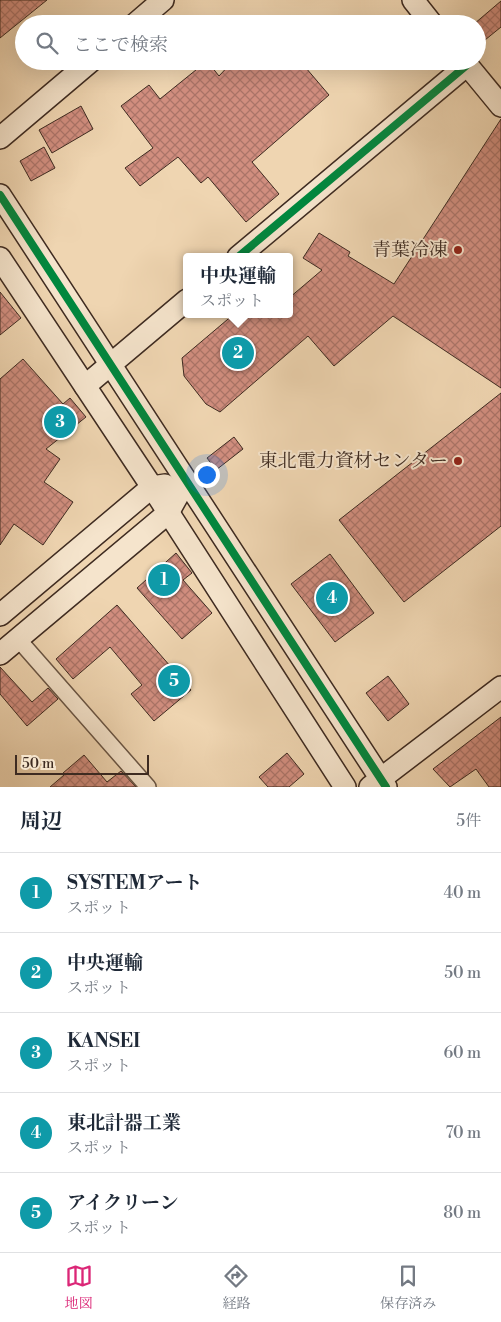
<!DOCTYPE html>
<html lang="ja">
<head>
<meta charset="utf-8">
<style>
  :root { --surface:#fff; --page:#f2f2f3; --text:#1f2937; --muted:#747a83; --line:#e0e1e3; --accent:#db2777 }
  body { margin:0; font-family:"Libre Bodoni","Noto Serif JP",serif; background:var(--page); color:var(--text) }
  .scale { position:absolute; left:15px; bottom:12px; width:134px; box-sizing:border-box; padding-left:5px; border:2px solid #3e2b21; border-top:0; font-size:14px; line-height:18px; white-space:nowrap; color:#3e2b21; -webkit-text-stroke:4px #f5e4cc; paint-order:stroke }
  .you { position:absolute; left:206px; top:474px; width:18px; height:18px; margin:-12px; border:4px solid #fff; border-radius:50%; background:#1a73e8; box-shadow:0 0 0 8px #1a73e833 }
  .badge { display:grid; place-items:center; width:32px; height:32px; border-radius:50%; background:var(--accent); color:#fff; font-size:16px; font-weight:700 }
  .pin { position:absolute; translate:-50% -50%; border:2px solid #fff; box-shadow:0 1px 5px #0006 }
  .popup { position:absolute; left:183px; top:253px; width:110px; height:65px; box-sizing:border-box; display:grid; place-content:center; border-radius:5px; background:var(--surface); filter:drop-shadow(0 1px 4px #0005); font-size:16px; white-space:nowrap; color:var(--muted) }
  .popup b { font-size:19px; color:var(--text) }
  .popup::after { content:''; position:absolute; left:50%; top:100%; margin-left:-10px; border:10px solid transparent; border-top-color:var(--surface) }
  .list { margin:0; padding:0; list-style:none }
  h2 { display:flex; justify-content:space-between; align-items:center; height:65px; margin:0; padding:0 20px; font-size:21px }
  h2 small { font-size:16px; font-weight:400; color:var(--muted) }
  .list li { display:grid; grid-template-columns:32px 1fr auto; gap:15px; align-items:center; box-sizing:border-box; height:80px; padding:0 20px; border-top:1px solid var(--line) }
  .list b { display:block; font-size:19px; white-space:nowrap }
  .list p { margin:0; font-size:16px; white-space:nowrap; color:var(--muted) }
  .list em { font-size:16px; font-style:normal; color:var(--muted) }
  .icon { flex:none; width:28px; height:28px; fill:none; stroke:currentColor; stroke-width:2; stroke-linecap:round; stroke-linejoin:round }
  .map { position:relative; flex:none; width:501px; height:787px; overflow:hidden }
  .search { position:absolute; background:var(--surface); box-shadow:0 5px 20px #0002; left:15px; right:15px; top:15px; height:55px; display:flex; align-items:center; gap:12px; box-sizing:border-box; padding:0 18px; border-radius:28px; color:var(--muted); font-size:19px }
  .sheet { height:465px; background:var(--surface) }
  nav { display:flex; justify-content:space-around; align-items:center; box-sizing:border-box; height:70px; border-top:1px solid var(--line); background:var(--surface); font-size:14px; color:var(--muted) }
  nav a { display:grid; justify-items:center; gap:2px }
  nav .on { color:var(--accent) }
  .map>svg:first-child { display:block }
  .building { fill:url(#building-cross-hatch); stroke:#3e2b21 }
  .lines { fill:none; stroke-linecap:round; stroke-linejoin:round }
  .street-casing { stroke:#6a5645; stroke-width:18 }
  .secondary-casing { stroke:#3e2b21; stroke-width:24 }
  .street { stroke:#f5e4cc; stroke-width:15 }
  .secondary { stroke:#f5e4cc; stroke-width:21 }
  .cycleway-casing { stroke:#f5e4cc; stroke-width:11 }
  .cycleway { stroke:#00873e; stroke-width:8 }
  .poi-dot { fill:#8f2418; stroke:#f5e4cc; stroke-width:2 }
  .labels { text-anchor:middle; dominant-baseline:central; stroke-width:4; stroke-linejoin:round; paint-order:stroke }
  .poi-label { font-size:19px; fill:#3e2b21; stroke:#f5e4cc; text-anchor:end }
</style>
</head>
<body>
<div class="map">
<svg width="501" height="787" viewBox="0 0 501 787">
  <defs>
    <pattern id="building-cross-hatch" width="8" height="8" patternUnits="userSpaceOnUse" patternTransform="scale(1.25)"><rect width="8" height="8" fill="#d18e7f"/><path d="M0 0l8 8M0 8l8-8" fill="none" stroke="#ab7468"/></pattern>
  </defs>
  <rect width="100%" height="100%" fill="#efd5b1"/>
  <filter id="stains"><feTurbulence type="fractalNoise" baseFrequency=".004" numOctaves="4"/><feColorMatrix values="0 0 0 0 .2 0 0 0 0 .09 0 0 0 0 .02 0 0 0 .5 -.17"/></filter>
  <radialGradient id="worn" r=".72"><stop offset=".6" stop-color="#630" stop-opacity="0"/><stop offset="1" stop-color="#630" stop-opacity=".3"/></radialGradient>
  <g class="building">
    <polygon points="0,0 47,0 0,38"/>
    <polygon points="501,1 501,27 485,40 477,30 477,24 474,24"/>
    <polygon points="207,61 219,76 233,61 300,61 329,95 252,162 279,194 246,222 208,177 201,183 178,157 140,186 125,168 153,148 121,106 149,85 160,99"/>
    <polygon points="81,106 93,129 52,153 39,130"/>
    <polygon points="501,119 501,388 393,316 334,366 308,336 220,412 206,404 184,376 182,358 234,314 289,314 289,298 322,270 303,258 319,233 350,252 348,256 394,284"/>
    <polygon points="44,147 55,168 31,181 20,161"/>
    <polygon points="0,292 21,318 0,335"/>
    <polygon points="23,359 63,404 70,398 86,417 46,449 60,459 44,482 73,502 43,545 14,524 0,545 0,379"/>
    <polygon points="501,393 501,526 404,602 339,520"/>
    <polygon points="234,437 243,449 216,470 207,458"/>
    <polygon points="176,553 192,573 183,580 212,613 182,639 137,588"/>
    <polygon points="330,554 374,613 335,642 291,584"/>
    <polygon points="117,605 191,690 154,721 131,694 142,685 110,647 73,679 56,659"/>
    <polygon points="0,667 32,702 48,688 58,699 27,726 0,694"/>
    <polygon points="388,676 409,704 388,721 366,693"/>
    <polygon points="501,717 501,787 489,787 476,769 450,787 433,769"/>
    <polygon points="287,753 304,774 289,787 268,787 259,777"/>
    <polygon points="84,755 107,782 121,771 136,787 50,787 64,775 63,773"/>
  </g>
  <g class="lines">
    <g class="street-casing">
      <polyline id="street" points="18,639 148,787"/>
    </g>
    <g class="secondary-casing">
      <g id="secondary">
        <polyline points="413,0 432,24"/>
        <polyline points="135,24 163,0"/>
        <polyline points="464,61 501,106"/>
        <polyline points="0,138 91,61"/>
        <polyline points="0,195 386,787"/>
        <polyline points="238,257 467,65"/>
        <polyline points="0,258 152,487 345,787"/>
        <polyline points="85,386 187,300"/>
        <polyline points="0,615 152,487 165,485"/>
        <polyline points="0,654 168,513 186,481"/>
        <polyline points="370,787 501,687"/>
      </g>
    </g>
    <use href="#street" class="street"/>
    <use href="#secondary" class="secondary"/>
    <g class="cycleway-casing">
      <g id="cycleway">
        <polyline points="0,195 386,787"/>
        <polyline points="238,257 467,65"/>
      </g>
    </g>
    <use href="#cycleway" class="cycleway"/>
  </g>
  <g class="poi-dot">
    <circle cx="458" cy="250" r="5"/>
    <circle cx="458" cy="461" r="5"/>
  </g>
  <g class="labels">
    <g class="poi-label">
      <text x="448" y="250">青葉冷凍</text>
      <text x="448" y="461">東北電力資材センター</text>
    </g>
  </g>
  <rect width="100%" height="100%" filter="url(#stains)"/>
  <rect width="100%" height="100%" fill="url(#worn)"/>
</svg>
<div class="scale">50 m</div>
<div class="you"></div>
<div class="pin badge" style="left:164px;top:580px;background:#0f9aa8">1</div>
<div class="pin badge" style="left:238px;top:353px;background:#0f9aa8">2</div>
<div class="popup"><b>中央運輸</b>スポット</div>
<div class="pin badge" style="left:60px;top:422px;background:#0f9aa8">3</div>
<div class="pin badge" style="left:332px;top:598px;background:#0f9aa8">4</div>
<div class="pin badge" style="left:174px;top:681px;background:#0f9aa8">5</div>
<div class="search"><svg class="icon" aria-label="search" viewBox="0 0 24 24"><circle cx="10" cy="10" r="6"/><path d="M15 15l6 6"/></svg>ここで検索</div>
</div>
<section class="sheet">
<h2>周辺<small>5件</small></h2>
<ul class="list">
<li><span class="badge" style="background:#0f9aa8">1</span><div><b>SYSTEMアート</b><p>スポット</p></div><em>40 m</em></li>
<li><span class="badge" style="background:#0f9aa8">2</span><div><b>中央運輸</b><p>スポット</p></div><em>50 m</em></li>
<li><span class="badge" style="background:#0f9aa8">3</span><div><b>KANSEI</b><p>スポット</p></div><em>60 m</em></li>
<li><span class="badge" style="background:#0f9aa8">4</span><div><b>東北計器工業</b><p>スポット</p></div><em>70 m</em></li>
<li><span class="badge" style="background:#0f9aa8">5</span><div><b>アイクリーン</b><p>スポット</p></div><em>80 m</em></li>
</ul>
</section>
<nav>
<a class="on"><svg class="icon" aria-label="map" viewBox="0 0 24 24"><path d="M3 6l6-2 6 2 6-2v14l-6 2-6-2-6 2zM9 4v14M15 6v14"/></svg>地図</a>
<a><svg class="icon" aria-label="directions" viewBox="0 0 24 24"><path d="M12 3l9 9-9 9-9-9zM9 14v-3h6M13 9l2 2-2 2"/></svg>経路</a>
<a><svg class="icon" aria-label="saved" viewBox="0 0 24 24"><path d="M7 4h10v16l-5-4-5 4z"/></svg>保存済み</a>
</nav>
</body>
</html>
